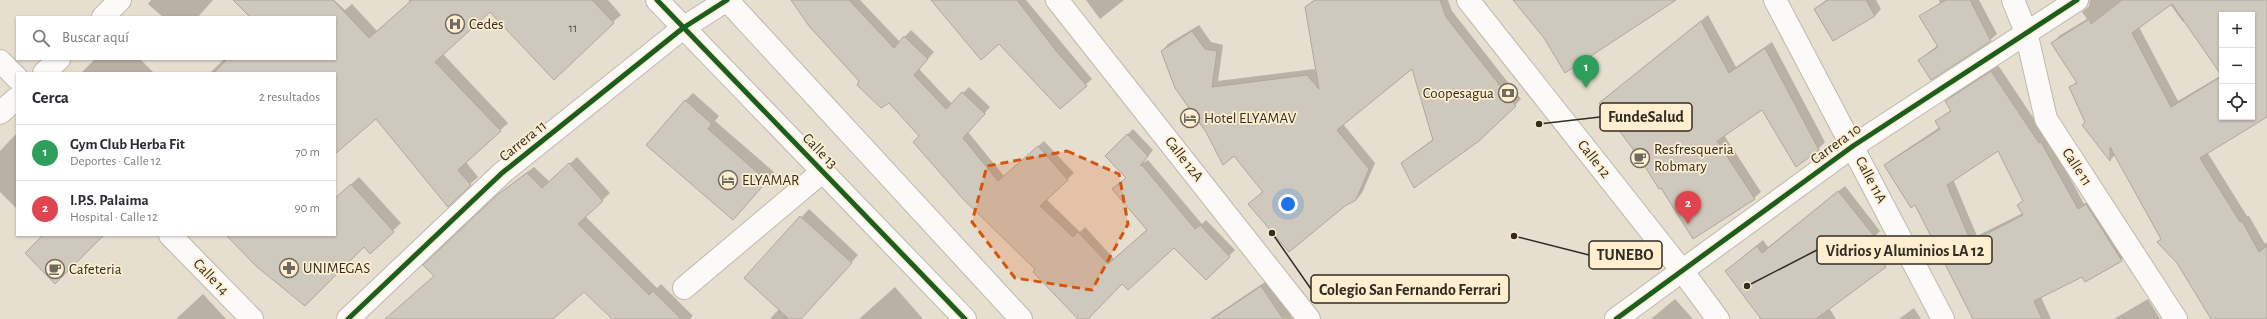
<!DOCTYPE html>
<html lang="es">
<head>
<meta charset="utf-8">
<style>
  :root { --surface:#fff; --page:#f2f2f3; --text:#2b2b33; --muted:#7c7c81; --line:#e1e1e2; --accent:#0b8043 }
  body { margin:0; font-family:"Alegreya Sans",sans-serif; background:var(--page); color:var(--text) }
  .controls { position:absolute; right:12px; top:12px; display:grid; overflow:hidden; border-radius:0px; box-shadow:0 1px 3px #0004 }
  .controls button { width:36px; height:36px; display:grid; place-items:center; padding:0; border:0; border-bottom:1px solid var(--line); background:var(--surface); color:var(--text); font:20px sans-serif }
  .you { position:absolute; left:1288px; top:204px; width:14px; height:14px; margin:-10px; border:3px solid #fff; border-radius:50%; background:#1a73e8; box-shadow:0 0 0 6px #1a73e833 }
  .badge { display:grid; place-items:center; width:26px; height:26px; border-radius:50%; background:var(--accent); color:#fff; font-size:13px; font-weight:700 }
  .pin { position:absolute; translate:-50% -33px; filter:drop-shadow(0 1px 2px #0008) }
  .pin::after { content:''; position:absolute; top:21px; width:14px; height:12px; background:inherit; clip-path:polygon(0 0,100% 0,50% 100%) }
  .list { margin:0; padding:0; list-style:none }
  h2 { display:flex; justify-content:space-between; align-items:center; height:52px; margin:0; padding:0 16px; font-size:17px }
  h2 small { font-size:13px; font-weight:400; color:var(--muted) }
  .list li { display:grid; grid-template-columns:26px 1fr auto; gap:12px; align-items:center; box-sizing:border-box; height:56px; padding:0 16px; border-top:1px solid var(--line) }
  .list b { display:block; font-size:15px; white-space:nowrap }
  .list p { margin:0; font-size:13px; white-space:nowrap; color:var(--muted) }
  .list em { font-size:13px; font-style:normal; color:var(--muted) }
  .icon { flex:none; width:22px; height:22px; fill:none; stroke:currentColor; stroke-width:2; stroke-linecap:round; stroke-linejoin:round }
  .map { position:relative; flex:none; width:2267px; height:319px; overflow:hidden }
  .search { position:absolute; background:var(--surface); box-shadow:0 1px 3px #0004; left:16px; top:16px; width:320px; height:44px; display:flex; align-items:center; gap:10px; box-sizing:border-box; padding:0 14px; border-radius:0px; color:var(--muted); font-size:15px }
  .panel { position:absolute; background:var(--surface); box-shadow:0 1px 3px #0004; left:16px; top:72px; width:320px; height:164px; border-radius:0px }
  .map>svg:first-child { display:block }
  .shadow { fill:#0003; fill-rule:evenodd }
  .building { fill:#cfc8bc; stroke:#aea89c; fill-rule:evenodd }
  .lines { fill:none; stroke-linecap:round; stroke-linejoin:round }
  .minor-casing { stroke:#c0b9ac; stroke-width:24 }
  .minor { stroke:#fbfaf8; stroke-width:22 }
  .cycleway-casing { stroke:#ffefd0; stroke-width:8 }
  .cycleway { stroke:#1b5e20; stroke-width:5 }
  .marked { fill:#d6540e; fill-opacity:0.2; stroke:#d6540e; stroke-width:3; stroke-dasharray:8 5; stroke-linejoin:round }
  .labels { text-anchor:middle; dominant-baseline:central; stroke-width:3.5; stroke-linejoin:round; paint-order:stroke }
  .number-label { font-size:13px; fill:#5a5448 }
  .poi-label { font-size:15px; fill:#322c21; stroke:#ffefd0; text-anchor:start }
  .street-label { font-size:15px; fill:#322c21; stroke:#ffefd0 }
  .leader { fill:none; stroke:#322c21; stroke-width:1.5 }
  .callout-dot { fill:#322c21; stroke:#ffefd0; stroke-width:1.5 }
  .callout { fill:#ffefd0; stroke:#322c21; stroke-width:1.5 }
  .callout-label { font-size:16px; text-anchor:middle; font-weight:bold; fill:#322c21 }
</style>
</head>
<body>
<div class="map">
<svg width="2267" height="319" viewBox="0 0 2267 319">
  <rect width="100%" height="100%" fill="#e6dece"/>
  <g class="shadow">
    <polygon points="151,0 213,0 198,17 163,17 148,4"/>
    <polygon points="234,0 334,0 345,10 352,4 377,31 410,2 408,0 608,0 621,15 613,22 490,10 443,54 508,123 466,162 478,177 470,184 376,118 335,140 335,73 210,73 224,59 335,59 335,17 251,17"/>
    <polygon points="797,0 860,0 900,42 911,30 934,52 919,69 952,104 969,87 990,107 968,132 1004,176 1044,141 1074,173 1046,199 1080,232 1085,227 1114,259 1148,229 1127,177 1106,156 1133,129 1153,150 1143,163 1148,160 1202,224 1206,220 1235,250 1206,279 1174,247 1122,282 1087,319 1079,319 921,136 889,102 861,81"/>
    <polygon points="935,0 1026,0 1092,79 1061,107 999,42"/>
    <polygon points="1086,0 1124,0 1100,19"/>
    <polygon points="1314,0 1448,0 1452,11 1521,99 1515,105 1402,163 1433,139 1413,67 1343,124 1375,163 1362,193 1356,200 1249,204 1263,191 1162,51 1168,44 1199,25 1211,42 1223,45 1218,81 1314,69 1318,74 1306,7"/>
    <polygon points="1826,0 1876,0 1881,9 1875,16 1815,9"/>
    <polygon points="1939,0 1979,0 1997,34 1990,40 1919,60 1938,45 1921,17 1940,3"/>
    <path d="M2090,0H2267V116L2207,152L2247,216H2249L2265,244L2267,242V319H2213L2162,239L2116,154L2110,160L2084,125L2086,122L2071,87L2077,81L2053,43L2059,36L2087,19L2082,12L2089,6ZM2170,4L2183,22L2185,21L2222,75L2178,101L2139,27ZM2222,15H2252V117H2222Z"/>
    <polygon points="1708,15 1736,67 1772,42 1825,142 1818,149 1762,108 1724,135 1761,192 1754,198 1661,187 1600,103"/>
    <polygon points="95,59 140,59 154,73 81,73"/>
    <path d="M1998,65L2046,137L2047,136L2084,204L2093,198L2127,254L2121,260L2083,275L2041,297L2051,319H1974L1916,204L1886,165L1892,159L1940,127L1936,121L1951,110L1946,101L1952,95ZM1998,150L2024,200L2018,205L2023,213L1977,236L1953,179Z"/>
    <polygon points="693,93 719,116 715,121 774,172 741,211 685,101"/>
    <polygon points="17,133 17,209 0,192 0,151"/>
    <polygon points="577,157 610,193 585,216 657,288 661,284 693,316 690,319 613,319 584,290 551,319 405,319 435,275 432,257 506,188 534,167 550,182"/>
    <polygon points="359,177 401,223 370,252 364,246 229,235 335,235 335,199"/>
    <polygon points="1845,186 1880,231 1874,237 1891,260 1829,308 1836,319 1762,319 1726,271 1763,240 1768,247"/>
    <polygon points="809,209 858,255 800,319 770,319 779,309 746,278"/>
    <polygon points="1268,280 1293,319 1210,319"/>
    <polygon points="895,287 923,319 859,319"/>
    <polygon points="203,294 226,319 176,319"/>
    <polygon points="1675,299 1693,319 1651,319"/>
    <polygon points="2148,299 2160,319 2114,319"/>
    <polygon points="1914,308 1921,319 1899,319"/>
  </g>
  <g class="building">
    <polygon points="233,0 333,0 369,38 412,0 592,0 614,23 554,80 490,12 435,62 501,131 458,170 471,185 448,207 376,119 335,154 335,73 214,73 227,59 335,59 335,17 250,17"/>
    <polygon points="791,0 849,0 894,48 904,36 928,59 914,75 946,109 962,92 985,114 963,138 998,181 1038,146 1068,180 1040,206 1073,237 1078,232 1108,264 1147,230 1112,189 1126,178 1105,156 1127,134 1148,156 1140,166 1142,165 1195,229 1200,225 1230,257 1206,280 1174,248 1128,290 1122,284 1088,319 1078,319 1033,272 1035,269 963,199 913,142 919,136 889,103 881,108 857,85 859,81 809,26"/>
    <polygon points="931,0 1017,0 1057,52 1087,86 1060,109 999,44 981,60"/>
    <polygon points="1315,0 1440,0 1446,17 1516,106 1479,141 1414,188 1401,163 1433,140 1412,69 1337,130 1369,169 1356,200 1345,206 1289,252 1248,204 1263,192 1234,156 1223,165 1206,132 1175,88 1161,51 1192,31 1205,49 1217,51 1212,87 1307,75 1319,89 1305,7"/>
    <polygon points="1513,0 1676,0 1565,73 1544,38"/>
    <polygon points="1828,0 1866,0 1875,16 1833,41 1814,9"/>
    <polygon points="1946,0 1970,0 1991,41 1931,80 1918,60 1938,47 1919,16"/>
    <path d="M2122,0H2267V117L2200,158L2240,222L2242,221L2259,252L2267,246V319H2211L2177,263L2157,242L2161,239L2110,147V161L2082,125L2085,122L2069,87L2077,83L2051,43L2089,19L2091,24ZM2172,4L2222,76L2171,107L2132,33ZM2222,15H2252V117H2222Z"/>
    <polygon points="1701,21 1729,73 1765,48 1819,150 1796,167 1762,110 1717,141 1755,199 1693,239 1661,188 1659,189 1641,160 1599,103"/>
    <path d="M1991,71L2039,143L2041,142L2078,209L2086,204L2122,261L2085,282L2082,277L2034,301L2042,319H1973L1915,205L1911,208L1884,165L1940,129L1935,121L1951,111L1945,101ZM1998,151L2023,201L2017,205L2023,215L1971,242L1947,185Z"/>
    <polygon points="685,100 712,124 708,129 767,181 733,220 646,145"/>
    <polygon points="569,163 603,201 578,224 649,295 653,291 681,319 612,319 584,292 553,319 385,319 434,276 423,265 497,195 527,173 542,188"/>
    <polygon points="351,184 394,232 370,254 364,247 305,306 256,266 226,235 335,235 335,198"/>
    <polygon points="1838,191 1875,237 1868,243 1886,267 1816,319 1761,319 1725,271 1757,246 1762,253"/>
    <polygon points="800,216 852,263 801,319 789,319 744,278"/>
    <polygon points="43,235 104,235 55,284 25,253"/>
    <polygon points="1261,286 1283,319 1212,319"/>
  </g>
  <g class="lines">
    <g class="minor-casing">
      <g id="minor">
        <polyline points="657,0 965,319"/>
        <polyline points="727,0 1021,319"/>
        <polyline points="1057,0 1309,319"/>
        <polyline points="1468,0 1683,272 1718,319"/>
        <polyline points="1775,0 1943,319"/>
        <polyline points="2013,0 2026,32 2046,119 2176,319"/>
        <polyline points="103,17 120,0"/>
        <polyline points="0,61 17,78"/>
        <polyline points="44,73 59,59"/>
        <polyline points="0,113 17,98"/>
        <polyline points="170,235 252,319"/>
        <polyline points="684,288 823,171"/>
        <polyline points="348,319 502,173 683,28 727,0"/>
        <polyline points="1616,319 1853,146 2077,0"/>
      </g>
    </g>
    <use href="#minor" class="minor"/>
    <g class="cycleway-casing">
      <g id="cycleway">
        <polyline points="657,0 965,319"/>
        <polyline points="348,319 502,173 683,28 727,0"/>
        <polyline points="1616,319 1853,146 2077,0"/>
      </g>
    </g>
    <use href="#cycleway" class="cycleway"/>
  </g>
  <path class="marked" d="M1067,151L1119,174L1128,224L1092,290L1015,278L972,222L987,166Z"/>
  <defs>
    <g id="hospital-ring" transform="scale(1)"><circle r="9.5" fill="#ffefd0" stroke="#716a5e" stroke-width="1.5"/><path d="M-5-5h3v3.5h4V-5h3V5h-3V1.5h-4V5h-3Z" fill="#716a5e"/></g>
    <g id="bank-ring" transform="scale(1)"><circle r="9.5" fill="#ffefd0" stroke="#716a5e" stroke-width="1.5"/><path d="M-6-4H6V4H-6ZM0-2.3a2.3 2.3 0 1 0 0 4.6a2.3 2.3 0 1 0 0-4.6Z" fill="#716a5e"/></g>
    <g id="hotel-ring" transform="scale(1)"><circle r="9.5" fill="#ffefd0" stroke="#716a5e" stroke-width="1.5"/><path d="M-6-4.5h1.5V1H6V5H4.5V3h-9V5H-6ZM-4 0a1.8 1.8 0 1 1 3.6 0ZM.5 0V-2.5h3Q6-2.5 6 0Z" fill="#716a5e"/></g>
    <g id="cafe-ring" transform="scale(1)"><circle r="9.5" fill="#ffefd0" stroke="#716a5e" stroke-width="1.5"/><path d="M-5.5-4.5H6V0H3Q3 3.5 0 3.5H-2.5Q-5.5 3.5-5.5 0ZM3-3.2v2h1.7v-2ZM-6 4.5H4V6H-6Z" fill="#716a5e"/></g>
    <g id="pharmacy-ring" transform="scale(1)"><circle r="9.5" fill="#ffefd0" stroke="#716a5e" stroke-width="1.5"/><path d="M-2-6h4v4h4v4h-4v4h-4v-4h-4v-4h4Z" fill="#716a5e"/></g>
  </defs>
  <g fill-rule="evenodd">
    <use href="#hospital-ring" x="455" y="24"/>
    <use href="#bank-ring" x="1508" y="93"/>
    <use href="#hotel-ring" x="1190" y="118"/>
    <use href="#cafe-ring" x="1640" y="158"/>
    <use href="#hotel-ring" x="728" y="180"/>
    <use href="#pharmacy-ring" x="289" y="268"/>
    <use href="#cafe-ring" x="55" y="269"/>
  </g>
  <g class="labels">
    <g class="number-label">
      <text x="573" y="28">11</text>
    </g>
    <g class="poi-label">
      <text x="469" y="24">Cedes</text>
      <text x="1494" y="93" text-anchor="end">Coopesagua</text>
      <text x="1204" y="118">Hotel ELYAMAV</text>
      <text x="1654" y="149">Resfresqueria<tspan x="1654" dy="17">Robmary</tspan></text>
      <text x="742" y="180">ELYAMAR</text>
      <text x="303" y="268">UNIMEGAS</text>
      <text x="69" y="269">Cafeteria</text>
    </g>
    <g class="street-label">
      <text transform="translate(523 141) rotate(-39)">Carrera 11</text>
      <text transform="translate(1836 144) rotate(-36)">Carrera 10</text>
      <text transform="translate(820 151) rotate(46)">Calle 13</text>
      <text transform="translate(1184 159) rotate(52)">Calle 12A</text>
      <text transform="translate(1594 159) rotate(52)">Calle 12</text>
      <text transform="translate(2077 167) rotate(57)">Calle 11</text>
      <text transform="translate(1871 180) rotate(62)">Calle 11A</text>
      <text transform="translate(211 277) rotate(46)">Calle 14</text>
    </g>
  </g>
  <path class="leader" d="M1539 124L1600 117M1747 286L1817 250M1514 236L1589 255M1272 233L1311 289"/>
  <g class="callout-dot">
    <circle cx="1539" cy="124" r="4"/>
    <circle cx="1747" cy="286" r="4"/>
    <circle cx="1514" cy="236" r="4"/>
    <circle cx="1272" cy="233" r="4"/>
  </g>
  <g class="callout">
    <rect x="1600" y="103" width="92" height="28" rx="4"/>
    <rect x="1817" y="236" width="175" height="28" rx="4"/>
    <rect x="1589" y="241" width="73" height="28" rx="4"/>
    <rect x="1311" y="275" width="198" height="28" rx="4"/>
  </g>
  <g class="callout-label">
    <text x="1646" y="122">FundeSalud</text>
    <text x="1905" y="256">Vidrios y Aluminios LA 12</text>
    <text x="1625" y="260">TUNEBO</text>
    <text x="1410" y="295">Colegio San Fernando Ferrari</text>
  </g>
</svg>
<div class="controls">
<button>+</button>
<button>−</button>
<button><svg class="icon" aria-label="locate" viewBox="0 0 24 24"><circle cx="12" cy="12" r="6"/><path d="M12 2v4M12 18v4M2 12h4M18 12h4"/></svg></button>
</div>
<div class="you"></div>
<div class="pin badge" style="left:1586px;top:88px;background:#2e9e5b">1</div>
<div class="pin badge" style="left:1688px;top:224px;background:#e0444e">2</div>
<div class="search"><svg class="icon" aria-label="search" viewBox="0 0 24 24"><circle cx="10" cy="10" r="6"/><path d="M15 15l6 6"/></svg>Buscar aquí</div>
<section class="panel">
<h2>Cerca<small>2 resultados</small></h2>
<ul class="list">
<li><span class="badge" style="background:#2e9e5b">1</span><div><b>Gym Club Herba Fit</b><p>Deportes · Calle 12</p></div><em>70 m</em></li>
<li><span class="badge" style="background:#e0444e">2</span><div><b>I.P.S. Palaima</b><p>Hospital · Calle 12</p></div><em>90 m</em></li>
</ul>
</section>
</div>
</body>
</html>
